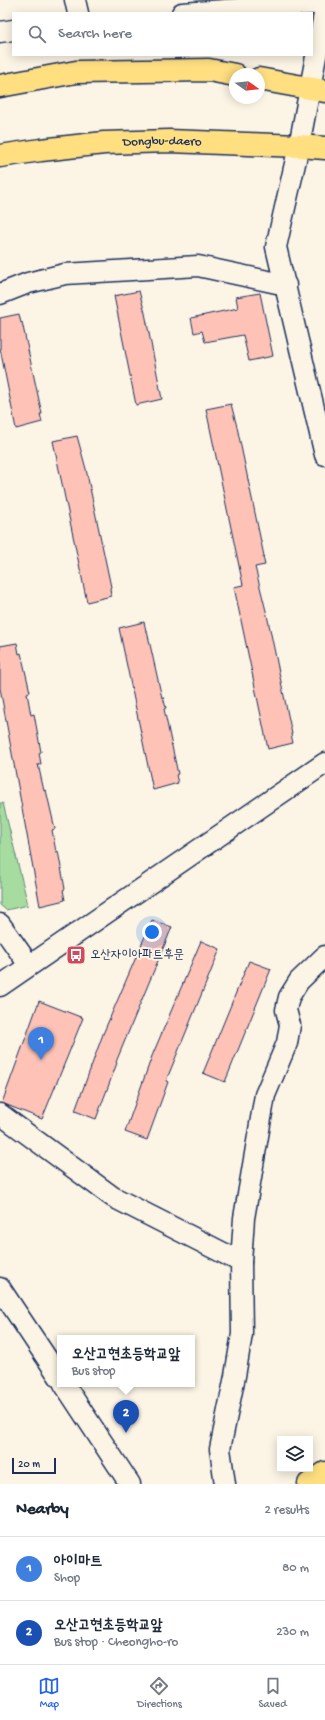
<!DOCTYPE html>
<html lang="en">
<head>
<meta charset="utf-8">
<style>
  :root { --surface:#fff; --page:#f2f2f3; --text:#1f2937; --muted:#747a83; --line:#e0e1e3; --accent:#2563eb }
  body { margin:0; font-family:"Gochi Hand","Poor Story",sans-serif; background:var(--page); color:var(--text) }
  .controls { position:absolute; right:12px; bottom:12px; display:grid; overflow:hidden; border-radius:0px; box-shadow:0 2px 10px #0003 }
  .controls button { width:36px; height:36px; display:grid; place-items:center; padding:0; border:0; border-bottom:1px solid var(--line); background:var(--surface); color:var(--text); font:20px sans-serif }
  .compass { position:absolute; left:229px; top:68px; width:36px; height:36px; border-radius:50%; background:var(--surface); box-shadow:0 2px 10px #0003; rotate:104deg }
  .scale { position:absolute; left:12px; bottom:10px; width:44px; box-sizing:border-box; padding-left:4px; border:2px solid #1b2f5e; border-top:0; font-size:11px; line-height:14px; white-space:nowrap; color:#1b2f5e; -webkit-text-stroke:3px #fcf5e5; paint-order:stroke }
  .you { position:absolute; left:152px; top:932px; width:14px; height:14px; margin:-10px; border:3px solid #fff; border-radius:50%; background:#1a73e8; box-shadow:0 0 0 6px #1a73e833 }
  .badge { display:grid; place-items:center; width:26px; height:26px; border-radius:50%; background:var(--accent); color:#fff; font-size:13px; font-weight:700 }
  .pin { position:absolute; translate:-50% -33px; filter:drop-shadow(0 1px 2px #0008) }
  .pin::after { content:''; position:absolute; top:21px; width:14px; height:12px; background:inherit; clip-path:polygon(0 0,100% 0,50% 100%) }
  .popup { position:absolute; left:57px; top:1335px; width:138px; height:52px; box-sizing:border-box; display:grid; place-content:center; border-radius:0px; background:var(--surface); filter:drop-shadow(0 1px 3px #0005); font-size:13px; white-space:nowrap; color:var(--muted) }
  .popup b { font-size:15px; color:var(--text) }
  .popup::after { content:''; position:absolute; left:50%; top:100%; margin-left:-8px; border:8px solid transparent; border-top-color:var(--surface) }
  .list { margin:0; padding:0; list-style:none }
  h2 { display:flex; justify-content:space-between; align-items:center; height:52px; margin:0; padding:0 16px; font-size:17px }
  h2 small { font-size:13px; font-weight:400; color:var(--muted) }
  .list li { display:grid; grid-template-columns:26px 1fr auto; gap:12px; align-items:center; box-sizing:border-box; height:64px; padding:0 16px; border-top:1px solid var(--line) }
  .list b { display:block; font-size:15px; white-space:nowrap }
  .list p { margin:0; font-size:13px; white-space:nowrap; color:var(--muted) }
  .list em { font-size:13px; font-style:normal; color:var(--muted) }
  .icon { flex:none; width:22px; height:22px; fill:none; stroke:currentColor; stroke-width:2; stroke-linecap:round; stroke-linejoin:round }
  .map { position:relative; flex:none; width:325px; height:1484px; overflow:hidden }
  .search { position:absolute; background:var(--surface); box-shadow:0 2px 10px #0003; left:12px; right:12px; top:12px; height:44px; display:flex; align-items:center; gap:10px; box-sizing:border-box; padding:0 14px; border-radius:0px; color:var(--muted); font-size:15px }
  .sheet { height:180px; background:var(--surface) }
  nav { display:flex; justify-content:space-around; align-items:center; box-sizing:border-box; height:56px; border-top:1px solid var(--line); background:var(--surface); font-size:11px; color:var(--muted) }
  nav a { display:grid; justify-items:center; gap:2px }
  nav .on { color:var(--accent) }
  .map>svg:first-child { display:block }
  .green { fill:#a6dc9f; stroke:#60867e }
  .building { fill:#fec3b6; stroke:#1b2f5e }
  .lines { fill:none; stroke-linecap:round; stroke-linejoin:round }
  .minor-casing { stroke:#1b2f5e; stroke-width:23 }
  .major-casing { stroke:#1b2f5e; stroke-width:25 }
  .minor { stroke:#fcf5e5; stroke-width:20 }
  .major { stroke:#ffdf80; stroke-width:22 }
  .labels { text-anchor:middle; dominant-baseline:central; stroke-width:4; stroke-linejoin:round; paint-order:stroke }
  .street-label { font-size:13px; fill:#1b2f5e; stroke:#fcf5e5 }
  .poi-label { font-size:13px; fill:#1b2f5e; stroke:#fcf5e5; text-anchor:start }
</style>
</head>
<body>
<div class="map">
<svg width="325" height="1484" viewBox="0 0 325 1484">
  <rect width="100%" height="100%" fill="#fcf5e5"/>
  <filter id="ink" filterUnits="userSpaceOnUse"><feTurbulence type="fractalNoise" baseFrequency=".025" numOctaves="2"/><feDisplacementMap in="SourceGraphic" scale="8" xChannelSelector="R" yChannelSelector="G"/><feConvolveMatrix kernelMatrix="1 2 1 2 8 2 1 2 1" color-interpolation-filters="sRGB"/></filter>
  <g filter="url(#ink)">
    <polygon class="green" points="0,803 3,803 28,905 6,910 0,905"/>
    <g class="building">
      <polygon points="139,291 145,313 162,399 136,405 114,296"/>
      <polygon points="260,293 273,356 249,361 243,335 205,342 202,331 194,333 191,318 238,308 236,297"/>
      <polygon points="19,314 21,323 22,322 42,414 40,414 42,422 16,429 0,348 0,318"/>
      <polygon points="231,404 237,427 264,556 263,557 265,565 255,567 267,615 292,734 291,734 293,743 268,749 234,587 243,585 206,409"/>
      <polygon points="77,436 86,469 111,587 110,588 111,596 87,602 53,441"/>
      <polygon points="144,622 146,631 147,631 162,698 163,697 166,708 164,709 178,774 176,775 178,783 153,790 119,628"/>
      <polygon points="17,643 19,654 21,653 30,692 27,693 31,715 34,714 41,752 39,753 41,764 38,764 44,791 46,790 55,829 52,830 56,852 58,851 65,889 63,890 65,900 40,906 0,688 0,646"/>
      <polygon points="152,920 172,927 116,1062 117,1063 96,1119 75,1111 103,1034"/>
      <polygon points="201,941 220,949 166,1081 168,1082 147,1140 125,1132 152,1056"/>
      <polygon points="249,961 271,969 225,1082 203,1073"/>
      <polygon points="39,1001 83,1018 42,1119 2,1103"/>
    </g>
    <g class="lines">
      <g class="minor-casing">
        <g id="minor">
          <polyline points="75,0 78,13"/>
          <polyline points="325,9 299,146 276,247 325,455"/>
          <polyline points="182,13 325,3"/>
          <polyline points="0,32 13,30"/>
          <polyline points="0,294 28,283 65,274 198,266 286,285"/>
          <polyline points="0,924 29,965"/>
          <polyline points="0,986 325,763"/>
          <polyline points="0,1114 113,1197 241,1262 242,1334 235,1376 220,1449 225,1484"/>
          <polyline points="241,1262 244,1218 265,1095 287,1043 290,1025 286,1010 289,997 299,981 325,956"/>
          <polyline points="0,1288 60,1378"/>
          <polyline points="64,1384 130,1484"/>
        </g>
      </g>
      <g class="major-casing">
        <g id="major">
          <polyline points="259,79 325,91"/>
          <polyline points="0,86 76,72 209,70 235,75"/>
          <path id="s1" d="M0,156L41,150L104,143L169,141L299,146L325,148"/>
          <polyline points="309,1484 325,1473"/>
        </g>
      </g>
      <use href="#minor" class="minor"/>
      <use href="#major" class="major"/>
    </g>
  </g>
  <defs>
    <g id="bus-square" transform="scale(1)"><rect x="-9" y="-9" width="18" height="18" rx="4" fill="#d1495b" stroke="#fcf5e5"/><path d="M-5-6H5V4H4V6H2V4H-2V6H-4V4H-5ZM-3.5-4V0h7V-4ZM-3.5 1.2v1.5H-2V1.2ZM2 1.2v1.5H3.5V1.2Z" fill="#fff"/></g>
  </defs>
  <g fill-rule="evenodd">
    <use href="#bus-square" x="76" y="955"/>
  </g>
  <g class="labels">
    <g class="street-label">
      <text stroke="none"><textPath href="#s1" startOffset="163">Dongbu-daero</textPath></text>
    </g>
    <g class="poi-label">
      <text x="90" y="955">오산자이아파트후문</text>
    </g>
  </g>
</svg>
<div class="controls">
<button><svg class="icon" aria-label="layers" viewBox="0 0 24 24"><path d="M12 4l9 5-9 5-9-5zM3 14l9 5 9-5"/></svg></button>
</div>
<svg class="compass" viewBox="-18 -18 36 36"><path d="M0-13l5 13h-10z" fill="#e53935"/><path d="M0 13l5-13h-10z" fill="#747a83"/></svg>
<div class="scale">20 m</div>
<div class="you"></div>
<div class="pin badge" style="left:41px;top:1060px;background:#3f7fe0">1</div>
<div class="pin badge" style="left:126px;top:1433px;background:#1a4fb4">2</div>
<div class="popup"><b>오산고현초등학교앞</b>Bus stop</div>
<div class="search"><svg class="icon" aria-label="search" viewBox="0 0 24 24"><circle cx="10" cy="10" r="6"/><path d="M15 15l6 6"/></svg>Search here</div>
</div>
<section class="sheet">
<h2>Nearby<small>2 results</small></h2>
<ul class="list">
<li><span class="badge" style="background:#3f7fe0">1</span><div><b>아이마트</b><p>Shop</p></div><em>80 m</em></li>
<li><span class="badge" style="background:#1a4fb4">2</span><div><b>오산고현초등학교앞</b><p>Bus stop · Cheongho-ro</p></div><em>230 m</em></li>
</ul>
</section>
<nav>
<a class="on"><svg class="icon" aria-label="map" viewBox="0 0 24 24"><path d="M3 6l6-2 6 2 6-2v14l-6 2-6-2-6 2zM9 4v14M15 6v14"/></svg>Map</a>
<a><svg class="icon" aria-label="directions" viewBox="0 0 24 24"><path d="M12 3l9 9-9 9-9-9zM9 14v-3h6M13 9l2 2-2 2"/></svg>Directions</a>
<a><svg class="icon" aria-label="saved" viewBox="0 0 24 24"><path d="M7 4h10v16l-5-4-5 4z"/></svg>Saved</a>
</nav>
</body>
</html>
